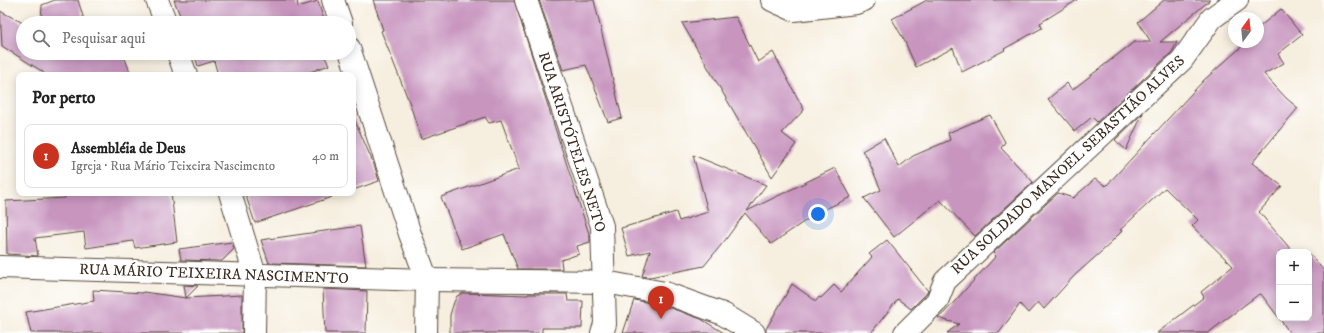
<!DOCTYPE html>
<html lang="pt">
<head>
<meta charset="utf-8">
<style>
  :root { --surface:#fff; --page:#f6f6f6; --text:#222; --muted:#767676; --line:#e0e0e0; --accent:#c8321e }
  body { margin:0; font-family:"IM FELL DW Pica",serif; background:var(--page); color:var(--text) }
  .controls { position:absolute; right:12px; bottom:12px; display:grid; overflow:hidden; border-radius:8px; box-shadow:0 2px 10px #0003 }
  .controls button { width:36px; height:36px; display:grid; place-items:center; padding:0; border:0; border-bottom:1px solid var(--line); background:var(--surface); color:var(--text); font:20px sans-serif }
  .compass { position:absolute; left:1228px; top:12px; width:36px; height:36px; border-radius:50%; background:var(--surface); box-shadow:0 2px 10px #0003; rotate:15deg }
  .you { position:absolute; left:818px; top:214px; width:14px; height:14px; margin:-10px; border:3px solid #fff; border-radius:50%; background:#1a73e8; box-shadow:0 0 0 6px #1a73e833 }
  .badge { display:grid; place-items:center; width:26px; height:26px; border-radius:50%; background:var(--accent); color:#fff; font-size:13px; font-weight:700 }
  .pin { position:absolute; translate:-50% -33px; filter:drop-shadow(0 1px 2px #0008) }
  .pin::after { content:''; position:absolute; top:21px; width:14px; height:12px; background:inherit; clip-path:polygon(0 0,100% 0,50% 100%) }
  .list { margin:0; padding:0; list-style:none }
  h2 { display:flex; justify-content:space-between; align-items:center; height:52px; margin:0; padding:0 16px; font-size:17px }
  h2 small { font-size:13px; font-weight:400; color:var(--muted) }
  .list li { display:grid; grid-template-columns:26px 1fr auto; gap:12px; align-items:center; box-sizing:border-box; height:64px; margin:0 8px 8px; padding:0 8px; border:1px solid var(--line); border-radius:8px }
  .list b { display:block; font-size:15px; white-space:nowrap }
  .list p { margin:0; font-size:13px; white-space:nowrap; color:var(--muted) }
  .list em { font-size:13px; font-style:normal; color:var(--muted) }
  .icon { flex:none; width:22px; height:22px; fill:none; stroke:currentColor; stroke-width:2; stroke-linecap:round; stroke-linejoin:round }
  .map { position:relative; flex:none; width:1324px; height:333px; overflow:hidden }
  .search { position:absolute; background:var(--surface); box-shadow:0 2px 10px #0003; left:16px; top:16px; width:340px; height:44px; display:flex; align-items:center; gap:10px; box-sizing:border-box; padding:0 14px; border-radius:22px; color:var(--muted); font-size:15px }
  .panel { position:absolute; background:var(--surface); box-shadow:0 2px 10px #0003; left:16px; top:72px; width:340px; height:124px; border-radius:8px }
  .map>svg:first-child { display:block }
  .building { fill:#c895bf }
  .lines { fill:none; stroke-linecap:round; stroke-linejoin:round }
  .minor-casing { stroke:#57473b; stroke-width:24 }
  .minor { stroke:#fff; stroke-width:22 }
  .labels { text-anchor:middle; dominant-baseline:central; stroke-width:4; stroke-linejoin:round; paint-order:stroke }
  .street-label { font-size:15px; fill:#3b2a1e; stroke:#fff }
</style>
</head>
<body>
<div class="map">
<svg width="1324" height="333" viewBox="0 0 1324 333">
  <rect width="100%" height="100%" fill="#fff"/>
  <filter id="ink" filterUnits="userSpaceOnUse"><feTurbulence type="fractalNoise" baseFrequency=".025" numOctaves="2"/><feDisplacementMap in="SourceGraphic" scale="8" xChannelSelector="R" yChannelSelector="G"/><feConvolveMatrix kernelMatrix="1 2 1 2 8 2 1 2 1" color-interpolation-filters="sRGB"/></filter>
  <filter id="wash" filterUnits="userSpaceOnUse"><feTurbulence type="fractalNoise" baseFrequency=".012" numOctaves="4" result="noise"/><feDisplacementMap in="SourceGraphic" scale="16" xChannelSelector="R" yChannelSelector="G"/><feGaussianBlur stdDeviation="0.9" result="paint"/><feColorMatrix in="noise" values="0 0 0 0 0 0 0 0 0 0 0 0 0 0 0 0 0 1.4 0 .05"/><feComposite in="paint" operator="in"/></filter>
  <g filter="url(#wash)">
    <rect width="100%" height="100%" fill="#f6eede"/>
    <g id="blocks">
      <g class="building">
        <polygon points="55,0 78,0 85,23 41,23 42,5"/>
        <polygon points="174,0 297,0 298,7 318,1 325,23 183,23"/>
        <polygon points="373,0 514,0 590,237 590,242 577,246 579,254 561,260 562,269 518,269 504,234 462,249 441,197 519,169 501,120 489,123 485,117 421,139 410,104 381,31 383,30"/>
        <polygon points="539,0 594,0 622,118 608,122 586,65 563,70"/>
        <polygon points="927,0 1077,0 1040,23 1042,28 1004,49 1005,50 962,72 953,48 916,67 904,40 892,19"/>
        <polygon points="1164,0 1210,0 1160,42 1177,42 1172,52 1097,122 1092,117 1075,131 1048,99 1067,83 1072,90 1134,42 1151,42 1138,22"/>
        <polygon points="1281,9 1302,35 1278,54 1284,63 1264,74 1286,98 1298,108 1252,163 1282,186 1259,212 1293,252 1279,252 1279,318 1261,294 1259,294 1208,333 1157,333 1204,297 1201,292 1233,266 1192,226 1198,220 1165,188 1120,230 1122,231 1110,243 1110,244 1075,275 1044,309 1038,302 1028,313 1020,304 999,333 947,333 959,324 938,318 945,312 996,256 993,253 1058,193 1073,198 1095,179 1106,186 1204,80 1247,42 1258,42 1258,28"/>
        <polygon points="0,11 23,23 23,53 123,53 131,75 44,75 43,72 2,46"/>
        <polygon points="736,17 758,62 773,52 804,110 782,133 796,144 772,177 682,23"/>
        <polygon points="194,53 329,53 324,55 329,65 302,75 218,75 214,61 198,66"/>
        <polygon points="1143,113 1126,150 1115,140"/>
        <polygon points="990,115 1005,142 1001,148 1033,182 975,236 940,200 894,237 864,198 881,190 867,157 862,151 884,138 899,167 913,156 950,140 948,133"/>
        <polygon points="353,116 375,167 379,181 353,190"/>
        <polygon points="693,155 766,185 747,211 835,168 851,197 817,213 771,244 745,213 726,239 704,266 650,277 642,276 650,251 629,256 621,228 676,212 679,221 708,212"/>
        <polygon points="65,193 171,193 177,242 135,248 133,241 86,248 84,232 35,238 38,256 7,254 6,201 65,198"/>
        <polygon points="245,193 331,193 332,197 255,223"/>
        <polygon points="360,226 366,266 269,263 261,240"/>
        <polygon points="887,240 928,291 926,294 911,309 898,299 871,333 766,333 766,329 792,284 816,301 819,297 821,298 834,285 841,292 872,257 869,254"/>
        <polygon points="232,242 234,249 222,261 181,260 179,249"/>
        <polygon points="1310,254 1324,271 1324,333 1290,333 1279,318 1309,318 1309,255"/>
        <polygon points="184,285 198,286 186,298 242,295 242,333 31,333 26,312 94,301 93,290 143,293 143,292 186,298"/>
        <polygon points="323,289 367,291 366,333 325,333"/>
        <polygon points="463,293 528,295 528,294 567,294 568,301 583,301 582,328 542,328 542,333 450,333 450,315 454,302 457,296"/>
        <polygon points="634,300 662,305 701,319 724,333 623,333"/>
      </g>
    </g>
  </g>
  <g filter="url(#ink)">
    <use href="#blocks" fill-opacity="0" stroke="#57473b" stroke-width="1"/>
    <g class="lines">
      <g class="minor-casing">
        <g id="minor">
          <polyline points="157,0 166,23"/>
          <polyline points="333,0 341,23"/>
          <polyline points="526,0 602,226 605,324 602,333"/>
          <polyline points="772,0 794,10 856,3 864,0"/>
          <polyline points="349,48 410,234 427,280 426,333"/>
          <polyline points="178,53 186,75"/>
          <polyline points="230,193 255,275 254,333"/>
          <polyline points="0,267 427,280 605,282 665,293 723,314 754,333"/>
          <polyline points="905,333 937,301 945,281 1182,60 1212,18 1237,0"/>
        </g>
      </g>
      <use href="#minor" class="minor"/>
    </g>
  </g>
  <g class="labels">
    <g class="street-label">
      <text transform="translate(572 142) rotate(72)">RUA ARISTÓTELES NETO</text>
      <text transform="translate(1068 165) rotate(-43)">RUA SOLDADO MANOEL SEBASTIÃO ALVES</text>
      <text transform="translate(214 274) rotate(2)">RUA MÁRIO TEIXEIRA NASCIMENTO</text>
    </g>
  </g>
</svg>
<div class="controls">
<button>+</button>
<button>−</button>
</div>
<svg class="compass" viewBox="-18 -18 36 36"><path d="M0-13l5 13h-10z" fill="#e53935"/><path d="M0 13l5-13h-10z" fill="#767676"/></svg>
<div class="you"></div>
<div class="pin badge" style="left:661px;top:319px">1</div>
<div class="search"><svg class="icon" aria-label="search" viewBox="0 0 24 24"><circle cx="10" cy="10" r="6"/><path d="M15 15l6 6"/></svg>Pesquisar aqui</div>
<section class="panel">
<h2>Por perto<small></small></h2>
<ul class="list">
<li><span class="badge">1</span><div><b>Assembléia de Deus</b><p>Igreja · Rua Mário Teixeira Nascimento</p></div><em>40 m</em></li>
</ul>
</section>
</div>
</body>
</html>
